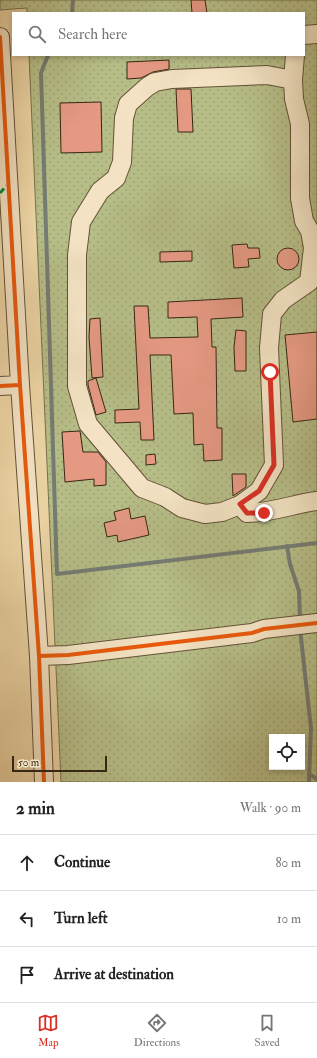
<!DOCTYPE html>
<html lang="en">
<head>
<meta charset="utf-8">
<style>
  :root { --surface:#fff; --page:#f2f2f2; --text:#222; --muted:#767676; --line:#e0e0e0; --accent:#d93025 }
  body { margin:0; font-family:"IM FELL Double Pica",serif; background:var(--page); color:var(--text) }
  .controls { position:absolute; right:12px; bottom:12px; display:grid; overflow:hidden; border-radius:0px; box-shadow:0 2px 6px #0003 }
  .controls button { width:36px; height:36px; display:grid; place-items:center; padding:0; border:0; border-bottom:1px solid var(--line); background:var(--surface); color:var(--text); font:20px sans-serif }
  .scale { position:absolute; left:12px; bottom:10px; width:95px; box-sizing:border-box; padding-left:4px; border:2px solid #372713; border-top:0; font-size:11px; line-height:14px; white-space:nowrap; color:#372713; -webkit-text-stroke:3px #f3e3c4; paint-order:stroke }
  .stop { position:absolute; width:12px; height:12px; margin:-9px; border:3px solid #d93025; border-radius:50%; background:#fff }
  .stop.end { background:#d93025; border-color:#fff; box-shadow:0 1px 4px #0008 }
  .list { margin:0; padding:0; list-style:none }
  h2 { display:flex; justify-content:space-between; align-items:center; height:52px; margin:0; padding:0 16px; font-size:17px }
  h2 small { font-size:13px; font-weight:400; color:var(--muted) }
  .list li { display:grid; grid-template-columns:26px 1fr auto; gap:12px; align-items:center; box-sizing:border-box; height:56px; padding:0 16px; border-top:1px solid var(--line) }
  .list b { display:block; font-size:15px; white-space:nowrap }
  .list em { font-size:13px; font-style:normal; color:var(--muted) }
  .icon { flex:none; width:22px; height:22px; fill:none; stroke:currentColor; stroke-width:2; stroke-linecap:round; stroke-linejoin:round }
  .map { position:relative; flex:none; width:317px; height:782px; overflow:hidden }
  .search { position:absolute; background:var(--surface); box-shadow:0 2px 6px #0003; left:12px; right:12px; top:12px; height:44px; display:flex; align-items:center; gap:10px; box-sizing:border-box; padding:0 14px; border-radius:0px; color:var(--muted); font-size:15px }
  .sheet { height:220px; background:var(--surface) }
  nav { display:flex; justify-content:space-around; align-items:center; box-sizing:border-box; height:56px; border-top:1px solid var(--line); background:var(--surface); font-size:11px; color:var(--muted) }
  nav a { display:grid; justify-items:center; gap:2px }
  nav .on { color:var(--accent) }
  .map>svg:first-child { display:block }
  .grass { fill:url(#grass-dots); stroke:#76724d; fill-rule:evenodd }
  .lines { fill:none; stroke-linecap:round; stroke-linejoin:round }
  .stream { stroke:#757c73; stroke-width:4 }
  .building { fill:#e59983; stroke:#372713 }
  .minor-casing { stroke:#645237; stroke-width:20 }
  .minor { stroke:#f3e3c4; stroke-width:18 }
  .quiet { stroke:#00873e; stroke-width:3; stroke-dasharray:6 3; stroke-linecap:butt }
  .cycleway-casing { stroke:#f3e3c4; stroke-width:6 }
  .cycleway { stroke:#e8590c; stroke-width:4 }
  .route { stroke:#d93025; stroke-width:5 }
</style>
</head>
<body>
<div class="map">
<svg width="317" height="782" viewBox="0 0 317 782">
  <defs>
    <pattern id="grass-dots" width="8" height="8" patternUnits="userSpaceOnUse"><rect width="8" height="8" fill="#b6bd87"/><path d="M2 2h.1M6 6h.1" fill="none" stroke="#9da274" stroke-width="1.8" stroke-linecap="round"/></pattern>
  </defs>
  <rect width="100%" height="100%" fill="#ecd4a4"/>
  <filter id="stains"><feTurbulence type="fractalNoise" baseFrequency=".005" numOctaves="4"/><feColorMatrix values="0 0 0 0 .2 0 0 0 0 .09 0 0 0 0 .02 0 0 0 .5 -.17"/></filter>
  <radialGradient id="worn" r=".72"><stop offset=".6" stop-color="#630" stop-opacity="0"/><stop offset="1" stop-color="#630" stop-opacity=".3"/></radialGradient>
  <path class="grass" d="M0,0H317V782H61L29,55H304V13H27V8L0,10ZM272,737H302V767H272Z"/>
  <g class="lines">
    <g class="stream">
      <polyline points="72,13 73,0"/>
      <polyline points="48,55 41,73 57,574 317,543"/>
      <polyline points="287,546 290,564 299,591 300,620"/>
      <polyline points="300,629 311,728 309,782"/>
      <polyline points="309,774 317,779"/>
    </g>
  </g>
  <g class="building">
    <polygon points="191,0 205,0 207,13 192,13"/>
    <polygon points="169,60 169,69 153,72 141,78 127,79 127,62"/>
    <polygon points="176,89 191,89 193,132 178,132"/>
    <polygon points="101,102 102,152 61,153 60,103"/>
    <polygon points="247,244 248,248 259,248 260,258 248,259 249,267 234,268 232,245"/>
    <circle cx="288" cy="259" r="11"/>
    <polygon points="192,251 192,261 160,262 160,252"/>
    <polygon points="242,298 243,317 211,319 212,347 216,347 217,428 222,428 222,460 204,461 203,444 194,445 193,413 174,414 171,355 150,355 154,440 141,440 140,422 115,423 115,410 139,409 134,306 148,306 150,338 198,337 197,317 168,318 168,302"/>
    <polygon points="100,318 103,377 92,378 89,337 90,319"/>
    <polygon points="236,330 246,331 246,371 235,371 234,347"/>
    <polygon points="317,332 317,419 293,422 285,335"/>
    <polygon points="96,378 106,412 96,415 88,385 88,381"/>
    <polygon points="80,431 83,452 98,452 106,462 106,485 94,486 94,479 65,482 62,432"/>
    <polygon points="155,454 156,464 146,465 146,455"/>
    <polygon points="232,474 246,474 246,487 233,496"/>
    <polygon points="129,508 131,519 145,516 149,535 118,542 117,535 107,537 104,523 116,520 114,512"/>
  </g>
  <g class="lines">
    <g class="minor-casing">
      <g id="minor">
        <polyline points="304,35 317,34"/>
        <polyline points="293,80 267,75 172,79 155,82 147,87 128,104 124,118 122,162 116,178 100,191 81,222 77,255 77,386 88,424 142,488 165,497 182,508 205,514 222,512 240,505 259,491 274,465 269,348 272,314 283,300 309,282 313,248 310,231 304,221 300,198 300,124 294,99 293,80 295,55"/>
        <polyline points="20,385 39,656 44,782"/>
        <polyline points="0,386 20,385 0,37"/>
        <path d="M240,505L247,513C271,513 293,504 317,501"/>
        <polyline points="39,656 68,655 252,633 264,629 317,623"/>
      </g>
    </g>
    <use href="#minor" class="minor"/>
    <polyline class="quiet" points="0,193 9,183"/>
    <g class="cycleway-casing">
      <g id="cycleway">
        <polyline points="0,37 20,385 0,386"/>
        <polyline points="20,385 39,656 44,782"/>
        <polyline points="39,656 68,655 252,633 264,629 317,623"/>
      </g>
    </g>
    <use href="#cycleway" class="cycleway"/>
  </g>
  <g class="lines">
    <polyline class="route" points="264,513 247,513 240,504 259,491 274,465 270,372"/>
  </g>
  <rect width="100%" height="100%" filter="url(#stains)"/>
  <rect width="100%" height="100%" fill="url(#worn)"/>
</svg>
<div class="controls">
<button><svg class="icon" aria-label="locate" viewBox="0 0 24 24"><circle cx="12" cy="12" r="6"/><path d="M12 2v4M12 18v4M2 12h4M18 12h4"/></svg></button>
</div>
<div class="scale">50 m</div>
<div class="stop" style="left:270px;top:372px"></div>
<div class="stop end" style="left:264px;top:513px"></div>
<div class="search"><svg class="icon" aria-label="search" viewBox="0 0 24 24"><circle cx="10" cy="10" r="6"/><path d="M15 15l6 6"/></svg>Search here</div>
</div>
<section class="sheet">
<h2>2 min<small>Walk · 90 m</small></h2>
<ul class="list">
<li><svg class="icon" aria-label="ahead" viewBox="0 0 24 24"><path d="M12 20V5M6 11l6-6 6 6"/></svg><div><b>Continue</b></div><em>80 m</em></li>
<li><svg class="icon" aria-label="left" viewBox="0 0 24 24"><path d="M17 20v-9H6M10 6l-5 5 5 5"/></svg><div><b>Turn left</b></div><em>10 m</em></li>
<li><svg class="icon" aria-label="arrive" viewBox="0 0 24 24"><path d="M6 21V4h12l-3 4 3 4H6"/></svg><div><b>Arrive at destination</b></div></li>
</ul>
</section>
<nav>
<a class="on"><svg class="icon" aria-label="map" viewBox="0 0 24 24"><path d="M3 6l6-2 6 2 6-2v14l-6 2-6-2-6 2zM9 4v14M15 6v14"/></svg>Map</a>
<a><svg class="icon" aria-label="directions" viewBox="0 0 24 24"><path d="M12 3l9 9-9 9-9-9zM9 14v-3h6M13 9l2 2-2 2"/></svg>Directions</a>
<a><svg class="icon" aria-label="saved" viewBox="0 0 24 24"><path d="M7 4h10v16l-5-4-5 4z"/></svg>Saved</a>
</nav>
</body>
</html>
